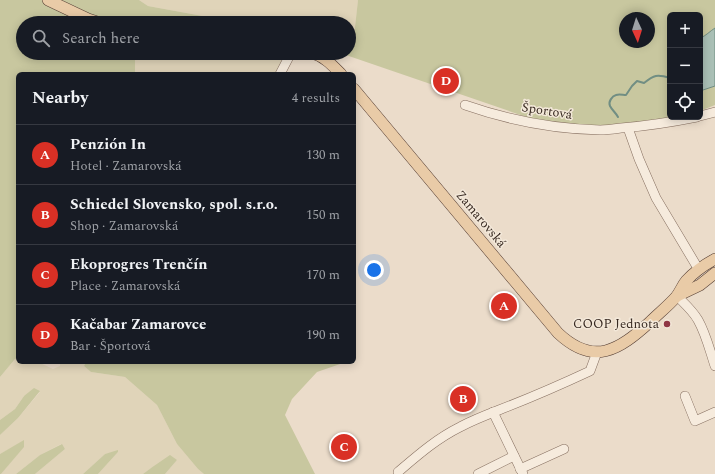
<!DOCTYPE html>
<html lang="en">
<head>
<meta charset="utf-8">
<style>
  :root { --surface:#171b24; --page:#20242c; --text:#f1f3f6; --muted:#9ea1a6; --line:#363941; --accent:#d93025 }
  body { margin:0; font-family:Spectral,serif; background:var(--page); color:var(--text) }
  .controls { position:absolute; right:12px; top:12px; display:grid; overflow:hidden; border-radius:6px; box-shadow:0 2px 10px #0003 }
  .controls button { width:36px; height:36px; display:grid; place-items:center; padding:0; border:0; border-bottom:1px solid var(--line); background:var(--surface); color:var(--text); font:20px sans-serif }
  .compass { position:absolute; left:619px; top:12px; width:36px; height:36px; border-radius:50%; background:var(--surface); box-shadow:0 2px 10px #0003; rotate:176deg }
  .you { position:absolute; left:374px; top:270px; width:14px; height:14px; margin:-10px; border:3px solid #fff; border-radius:50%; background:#1a73e8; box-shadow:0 0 0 6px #1a73e833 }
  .badge { display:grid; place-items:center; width:26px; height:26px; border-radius:50%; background:var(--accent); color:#fff; font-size:13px; font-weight:700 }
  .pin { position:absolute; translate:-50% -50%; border:2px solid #fff; box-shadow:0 1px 4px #0006 }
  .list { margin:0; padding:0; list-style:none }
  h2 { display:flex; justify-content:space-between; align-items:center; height:52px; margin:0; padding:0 16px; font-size:17px }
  h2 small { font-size:13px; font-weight:400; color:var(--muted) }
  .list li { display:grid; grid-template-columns:26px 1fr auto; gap:12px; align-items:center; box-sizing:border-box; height:60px; padding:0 16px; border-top:1px solid var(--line) }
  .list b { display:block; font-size:15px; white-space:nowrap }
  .list p { margin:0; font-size:13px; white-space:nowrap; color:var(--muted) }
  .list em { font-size:13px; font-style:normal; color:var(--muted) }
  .icon { flex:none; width:22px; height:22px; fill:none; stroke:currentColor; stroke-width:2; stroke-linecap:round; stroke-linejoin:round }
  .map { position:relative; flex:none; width:715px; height:474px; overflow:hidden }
  .search { position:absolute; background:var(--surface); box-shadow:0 2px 10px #0003; left:16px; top:16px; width:340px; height:44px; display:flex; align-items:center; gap:10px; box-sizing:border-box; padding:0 14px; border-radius:22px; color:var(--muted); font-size:15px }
  .panel { position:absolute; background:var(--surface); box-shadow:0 2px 10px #0003; left:16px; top:72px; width:340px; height:292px; border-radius:6px }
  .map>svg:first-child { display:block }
  .farmland { fill:#e0d4b9 }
  .green { fill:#c8c79f; fill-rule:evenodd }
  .water { fill:#aac0b6; stroke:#718e83 }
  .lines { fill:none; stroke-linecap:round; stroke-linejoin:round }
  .stream { stroke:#718e83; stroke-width:2 }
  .minor-casing { stroke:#866f60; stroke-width:10 }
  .major-casing { stroke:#553e34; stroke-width:12 }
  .minor { stroke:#f6ebdd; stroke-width:9 }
  .major { stroke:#e9cba7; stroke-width:11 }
  .poi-dot { fill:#8f3644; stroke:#f3e8d9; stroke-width:1.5 }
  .labels { text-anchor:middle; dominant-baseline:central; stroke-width:3; stroke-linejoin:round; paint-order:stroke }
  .street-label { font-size:13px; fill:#382a22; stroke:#f3e8d9 }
  .poi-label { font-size:13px; fill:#382a22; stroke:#f3e8d9; text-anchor:end }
</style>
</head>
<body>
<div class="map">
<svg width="715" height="474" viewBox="0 0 715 474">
  <rect width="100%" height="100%" fill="#ebdcca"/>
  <g class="farmland">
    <polygon points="139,0 358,0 354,36 349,40 349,23 212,23 208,17 148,6"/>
    <polygon points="135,53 317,53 293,57 278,74 135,74"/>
    <polygon points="18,358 18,362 38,362 53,369 60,366 60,362 86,362 84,366 91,372 125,377 157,405 177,444 198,469 204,474 165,474 177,460 151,468 143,474 98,474 118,452 105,454 83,474 35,474 65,449 61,444 40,455 16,474 1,474 23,447 24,441 0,454 0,435 18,418 40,392 24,396 15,409 0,420 0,377 15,359"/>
  </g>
  <g class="green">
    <polygon points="0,0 139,0 148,6 208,17 212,23 23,23 23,53 135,53 135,74 18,74 18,358 15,359 0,377"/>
    <path d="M358,0H715V105L700,111V15H670V117H675L608,129L544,123L340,53H349V40L354,36ZM625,18H649V42H625Z"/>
    <polygon points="86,362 346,362 317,372 292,399 285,415 315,474 204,474 198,469 177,444 157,405 125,377 91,372 84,366"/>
    <polygon points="34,388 40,391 18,418 0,435 0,420 15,409 24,396"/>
    <polygon points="24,440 24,447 1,474 0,474 0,454"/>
    <polygon points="62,444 65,449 35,474 16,474 40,455"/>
    <polygon points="118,450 118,452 98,474 83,474 105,454"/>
    <polygon points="170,455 177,460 165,474 143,474 151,468"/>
  </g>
  <path class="water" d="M715,28V86L700,91V38C706,36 710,31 715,28Z"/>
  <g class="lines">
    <path class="stream" d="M618,117C616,113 612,110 610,106C608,102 612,96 616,95C619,94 623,95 626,95L632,86L637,81L644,83C654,75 657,74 670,78"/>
    <g class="minor-casing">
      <g id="minor">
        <polyline points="280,74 291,53"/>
        <path d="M465,105C508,120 554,129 600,130C607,130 614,129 621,128C647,126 672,122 697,117"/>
        <polyline points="700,116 715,112"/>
        <polyline points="628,128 639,159 656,198 699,270"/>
        <path d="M677,296C685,304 693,311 698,320C706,334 710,351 715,366"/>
        <polyline points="685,396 695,421 715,412"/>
        <polyline points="493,412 523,474"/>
        <polyline points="520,469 564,449"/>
        <path d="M398,472C418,455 436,439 460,427C473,420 486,415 499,410C530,398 560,385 590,371L597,352"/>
        <polyline points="478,474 514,456"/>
      </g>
    </g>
    <g class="major-casing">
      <g id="major">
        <polyline points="48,0 88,19 100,23"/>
        <path d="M312,53C324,56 333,66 341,74"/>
        <path d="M354,89L558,333C594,367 619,350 650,322C658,314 668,306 676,297C680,292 682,286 686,281C694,272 704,265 715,259"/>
        <polyline points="677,296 700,285 715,273"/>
      </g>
    </g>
    <use href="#minor" class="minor"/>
    <use href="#major" class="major"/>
  </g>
  <circle class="poi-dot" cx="667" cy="324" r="4"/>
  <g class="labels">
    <g class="street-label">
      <text transform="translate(547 111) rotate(9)">Športová</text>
      <text transform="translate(481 219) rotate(50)">Zamarovská</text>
    </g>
    <g class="poi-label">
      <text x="659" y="324">COOP Jednota</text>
    </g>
  </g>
</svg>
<div class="controls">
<button>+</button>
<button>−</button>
<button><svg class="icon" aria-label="locate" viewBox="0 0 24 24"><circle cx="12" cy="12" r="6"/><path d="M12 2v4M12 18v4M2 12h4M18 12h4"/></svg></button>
</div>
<svg class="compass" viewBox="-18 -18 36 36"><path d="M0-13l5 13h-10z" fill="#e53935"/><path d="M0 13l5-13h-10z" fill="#9ea1a6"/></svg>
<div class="you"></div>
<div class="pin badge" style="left:504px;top:306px">A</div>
<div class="pin badge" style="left:463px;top:399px">B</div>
<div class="pin badge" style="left:344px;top:447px">C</div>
<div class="pin badge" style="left:446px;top:81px">D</div>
<div class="search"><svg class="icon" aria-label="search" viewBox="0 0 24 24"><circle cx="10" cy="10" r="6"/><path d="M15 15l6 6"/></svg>Search here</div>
<section class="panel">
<h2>Nearby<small>4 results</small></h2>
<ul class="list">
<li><span class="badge">A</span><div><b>Penzión In</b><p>Hotel · Zamarovská</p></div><em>130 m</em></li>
<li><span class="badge">B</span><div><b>Schiedel Slovensko, spol. s.r.o.</b><p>Shop · Zamarovská</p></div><em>150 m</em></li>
<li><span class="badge">C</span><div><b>Ekoprogres Trenčín</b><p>Place · Zamarovská</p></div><em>170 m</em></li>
<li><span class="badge">D</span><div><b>Kačabar Zamarovce</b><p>Bar · Športová</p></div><em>190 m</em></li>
</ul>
</section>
</div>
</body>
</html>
